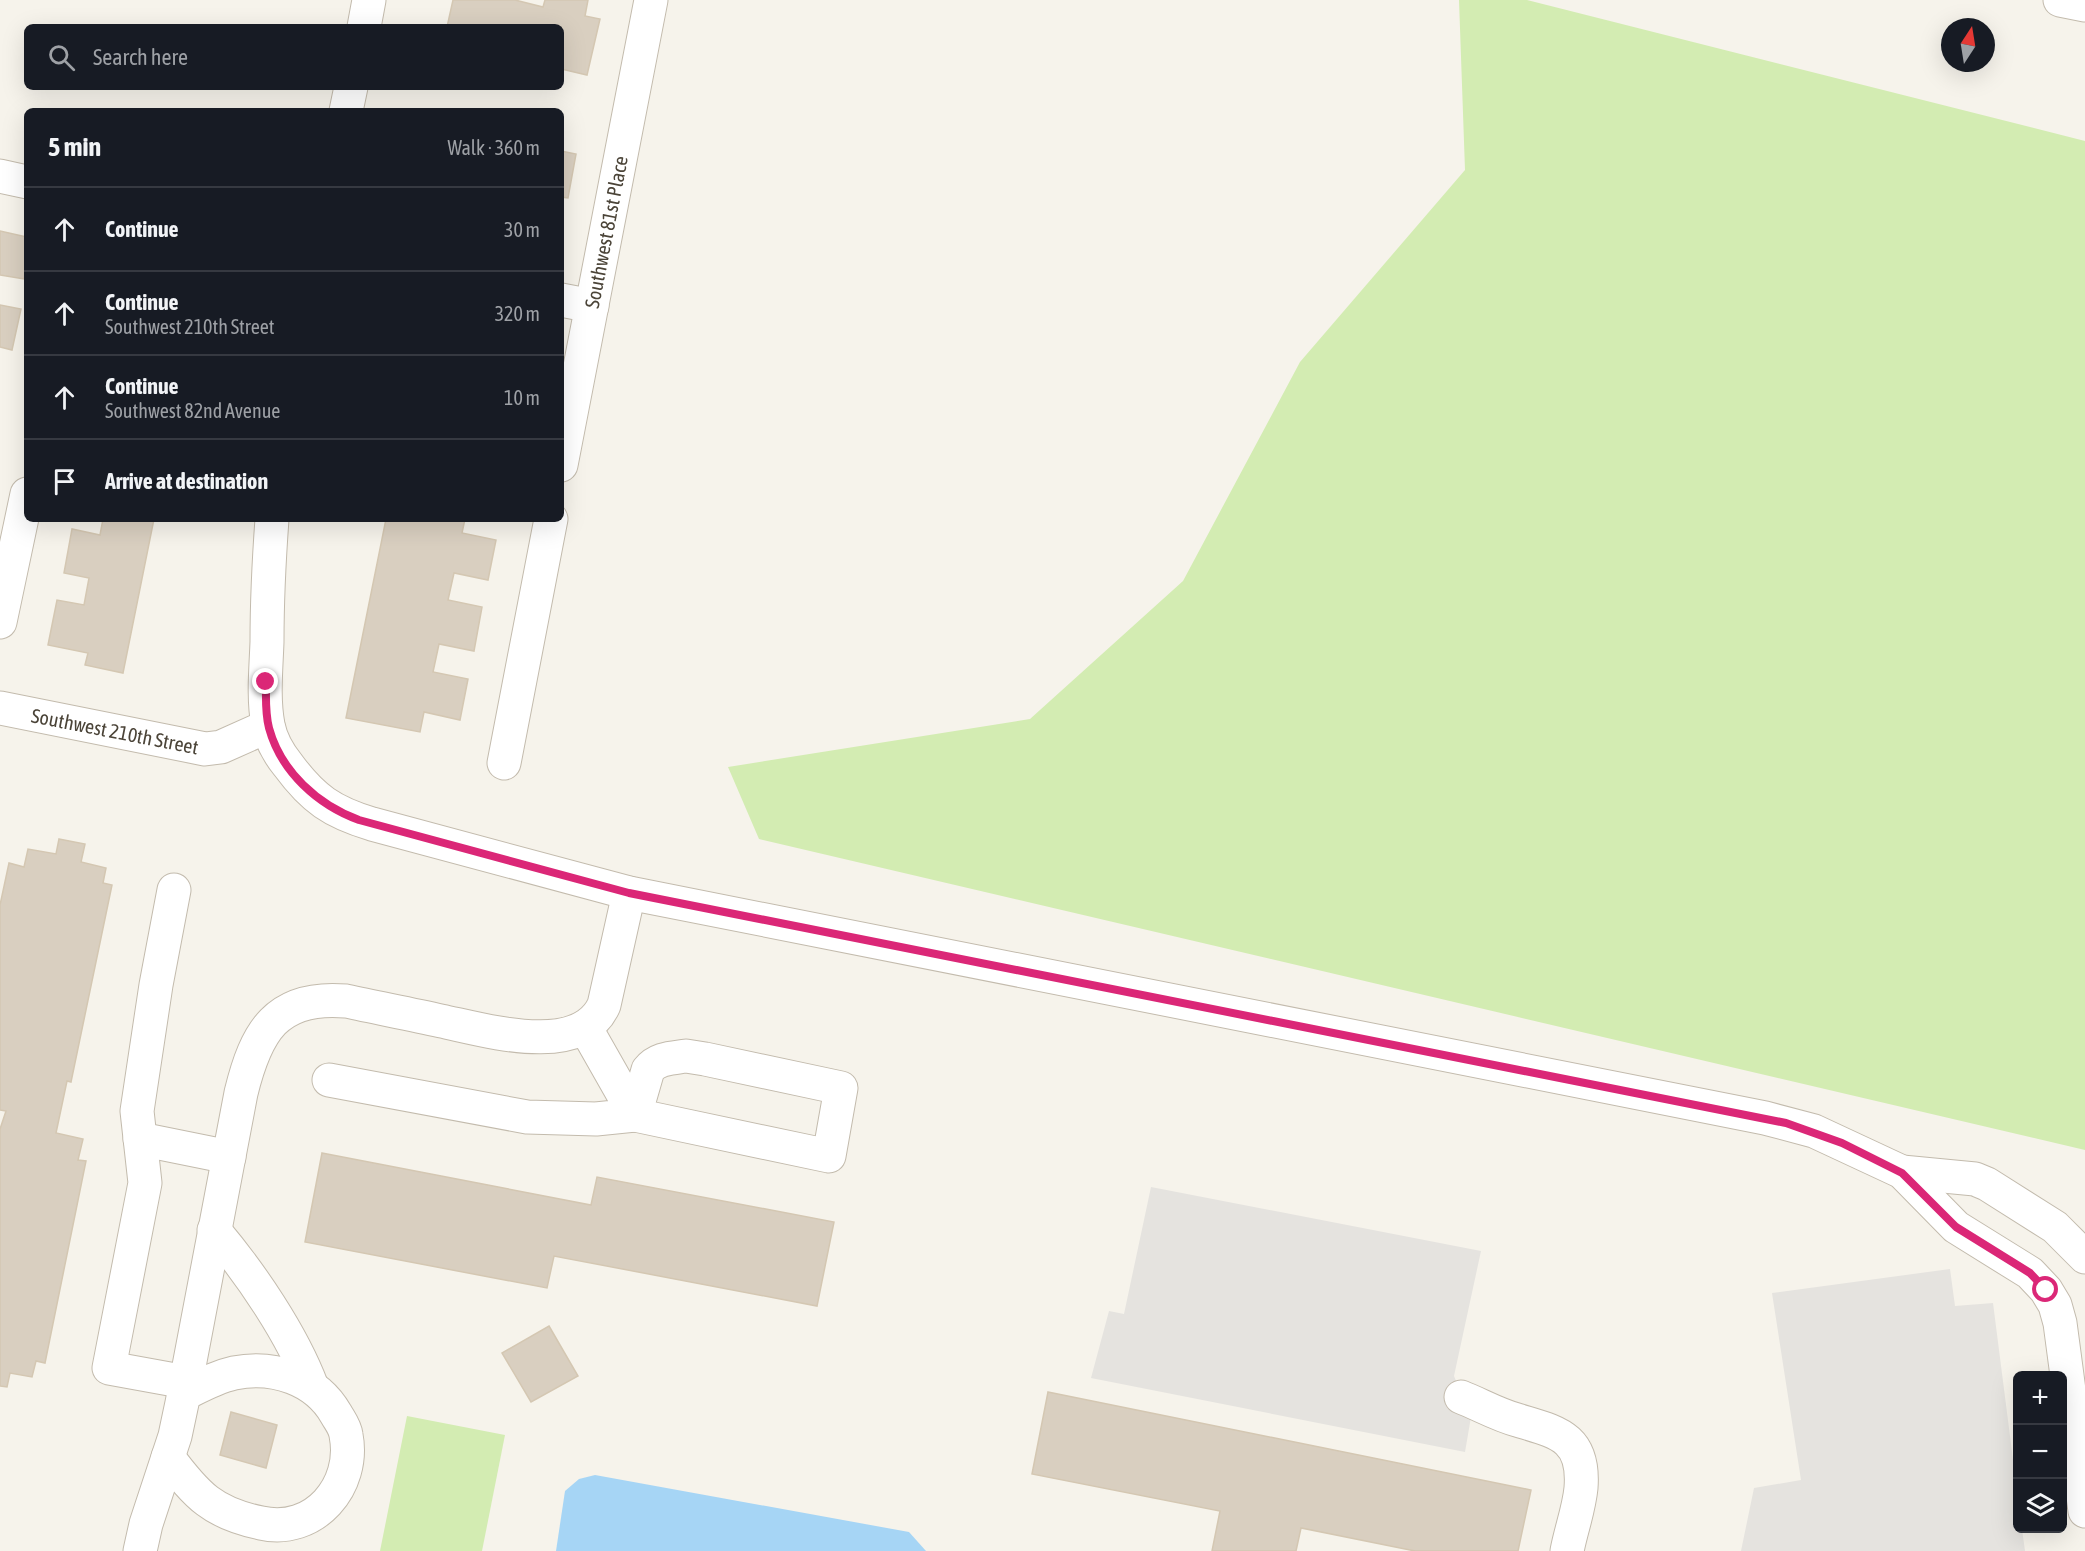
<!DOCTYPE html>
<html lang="en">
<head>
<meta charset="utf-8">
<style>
  :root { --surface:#171b24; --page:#242831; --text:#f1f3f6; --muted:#9ea1a6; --line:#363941 }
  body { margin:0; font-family:"Asap Condensed",sans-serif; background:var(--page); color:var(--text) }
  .controls { position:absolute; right:18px; bottom:18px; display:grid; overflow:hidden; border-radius:9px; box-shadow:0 6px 24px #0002 }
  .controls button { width:54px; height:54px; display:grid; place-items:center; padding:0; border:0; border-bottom:2px solid var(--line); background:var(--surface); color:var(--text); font:30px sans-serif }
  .compass { position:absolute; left:1941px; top:18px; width:54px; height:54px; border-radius:50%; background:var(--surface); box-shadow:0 6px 24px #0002; rotate:12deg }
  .stop { position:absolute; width:18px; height:18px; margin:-14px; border:4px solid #db2777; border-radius:50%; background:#fff }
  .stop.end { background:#db2777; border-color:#fff; box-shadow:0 2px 6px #0008 }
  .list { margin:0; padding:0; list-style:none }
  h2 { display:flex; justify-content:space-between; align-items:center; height:78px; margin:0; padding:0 24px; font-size:26px }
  h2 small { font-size:20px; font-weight:400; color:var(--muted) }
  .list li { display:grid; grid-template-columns:39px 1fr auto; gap:18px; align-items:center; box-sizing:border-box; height:84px; padding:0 24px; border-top:2px solid var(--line) }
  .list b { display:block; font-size:22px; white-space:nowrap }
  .list p { margin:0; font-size:20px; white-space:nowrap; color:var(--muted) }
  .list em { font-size:20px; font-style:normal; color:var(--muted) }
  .icon { flex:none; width:33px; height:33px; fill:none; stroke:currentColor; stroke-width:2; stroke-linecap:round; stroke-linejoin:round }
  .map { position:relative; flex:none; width:2085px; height:1551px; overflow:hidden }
  .search { position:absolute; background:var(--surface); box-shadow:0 6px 24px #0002; left:24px; top:24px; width:540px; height:66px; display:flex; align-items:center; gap:15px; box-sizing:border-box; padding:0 21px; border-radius:9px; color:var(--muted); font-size:22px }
  .panel { position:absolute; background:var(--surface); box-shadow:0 6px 24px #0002; left:24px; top:108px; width:540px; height:414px; border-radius:9px }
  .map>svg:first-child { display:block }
  .green { fill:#d3ecb2 }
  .parking { fill:#e5e3df }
  .water { fill:#a6d5f5 }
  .building { fill:#d9cfc0; stroke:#d4c7b2; stroke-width:1.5 }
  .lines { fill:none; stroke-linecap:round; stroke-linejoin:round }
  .minor-casing { stroke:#c3bbad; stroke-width:35 }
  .minor { stroke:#fff; stroke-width:33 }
  .route { stroke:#db2777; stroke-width:8 }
  .labels { text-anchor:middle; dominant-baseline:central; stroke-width:4.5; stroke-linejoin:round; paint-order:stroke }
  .street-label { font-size:20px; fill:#4b4438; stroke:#fff }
</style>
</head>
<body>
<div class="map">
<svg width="2085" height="1551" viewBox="0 0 2085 1551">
  <rect width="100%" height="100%" fill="#f6f3eb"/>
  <g class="green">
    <polygon points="1459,0 1527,0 2085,141 2085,1150 759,839 728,767 1030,719 1183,581 1300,362 1465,170"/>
    <polygon points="407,1416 505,1435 482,1551 380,1551"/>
  </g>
  <g class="parking">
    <polygon points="1151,1187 1481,1251 1454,1376 1471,1417 1465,1452 1091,1378 1109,1311 1124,1314"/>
    <polygon points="1950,1269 1955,1306 1993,1303 2017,1491 2018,1528 2022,1529 2025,1551 1741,1551 1754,1488 1801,1480 1772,1293"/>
  </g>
  <polygon class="water" points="595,1475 909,1532 926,1551 556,1551 565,1491 579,1479"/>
  <g class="building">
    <polygon points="453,0 515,0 543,7 545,0 588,0 585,16 600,19 587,75 561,69 561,27 447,27"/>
    <polygon points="561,151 576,154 568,198 561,197"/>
    <polygon points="0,231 27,237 27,265 24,279 0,275"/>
    <polygon points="0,305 21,309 12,350 0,347"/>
    <polygon points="103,519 154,519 123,673 85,665 88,653 48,645 57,600 84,605 89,578 64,573 72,529 100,535"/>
    <polygon points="386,519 465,519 462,533 496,540 488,580 454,573 448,600 482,607 474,651 439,644 433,672 468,679 460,720 424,712 420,732 346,718"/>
    <polygon points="59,839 85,844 81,862 106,868 103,883 112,885 71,1082 67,1081 56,1133 83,1139 78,1160 86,1161 45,1363 36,1361 32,1377 10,1373 7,1387 0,1386 0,1129 6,1111 0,1110 0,905 9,863 24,867 28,849 56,854"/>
    <polygon points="322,1153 591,1205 597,1177 834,1222 817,1306 554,1256 547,1288 305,1242"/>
    <polygon points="549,1326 578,1376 531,1402 502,1353"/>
    <polygon points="1048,1392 1531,1490 1518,1551 1415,1551 1301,1528 1296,1551 1212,1551 1220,1511 1032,1474"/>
    <polygon points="231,1412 277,1425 266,1468 220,1455"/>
  </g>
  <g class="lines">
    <g class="minor-casing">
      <g id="minor">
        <polyline points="2060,0 2085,5"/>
        <polyline points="364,27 369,0"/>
        <polyline points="346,111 351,87"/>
        <polyline points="0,176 27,182"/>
        <polyline points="561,300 592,306"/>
        <polyline points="561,465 651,0"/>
        <path d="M272,519C269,560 267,601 267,642C266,669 263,698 268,725C271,740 279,754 288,765C313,799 332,812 372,824L629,893L1765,1118L1814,1131L1902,1172L1956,1227L2030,1273L2046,1290L2055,1305L2060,1323L2085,1511"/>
        <polyline points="0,622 27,494"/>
        <polyline points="0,708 205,749 221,747 268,726"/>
        <polyline points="504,763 551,519"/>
        <polyline points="174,890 156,985 137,1111 145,1183 109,1368 186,1382"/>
        <path d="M686,1056L705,1059L841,1088L829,1156L635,1115L648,1070C657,1058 672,1058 686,1056Z"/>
        <polyline points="329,1080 527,1117 596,1119 635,1115 585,1027"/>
        <polyline points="140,1139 229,1157"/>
        <polyline points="1902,1172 1975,1179 1987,1184 2055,1227 2085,1257"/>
        <path d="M214,1230C251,1274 292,1334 312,1387"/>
        <path d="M1461,1397C1479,1404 1498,1415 1517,1420C1556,1432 1585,1436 1581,1488C1579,1509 1571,1530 1567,1551"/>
        <path d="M168,1457C197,1496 213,1513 261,1523C314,1535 356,1486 346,1435C345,1427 340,1421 336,1414C316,1379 274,1365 234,1373C216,1377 200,1386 184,1394"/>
        <path d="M140,1551L146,1524L175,1436L182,1403L241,1093C256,1032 276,995 346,1001C378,1008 410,1014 441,1021C485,1030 580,1059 604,1005L629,893"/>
      </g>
    </g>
    <use href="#minor" class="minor"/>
  </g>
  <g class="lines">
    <path class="route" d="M266,682C266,697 265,713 269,728C281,772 318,805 359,820L629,893L1786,1123L1842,1143L1902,1173L1956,1227L2030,1273L2046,1290"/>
  </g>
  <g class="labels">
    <g class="street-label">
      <text transform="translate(606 232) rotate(-79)">Southwest 81st Place</text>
      <text transform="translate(115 731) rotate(11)">Southwest 210th Street</text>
    </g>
  </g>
</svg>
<div class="controls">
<button>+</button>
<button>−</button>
<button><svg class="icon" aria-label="layers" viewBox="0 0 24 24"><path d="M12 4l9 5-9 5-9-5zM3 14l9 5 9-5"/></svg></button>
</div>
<svg class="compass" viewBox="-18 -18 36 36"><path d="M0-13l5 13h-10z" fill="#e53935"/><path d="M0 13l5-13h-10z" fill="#9ea1a6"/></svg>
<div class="stop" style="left:2046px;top:1290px"></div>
<div class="stop end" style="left:266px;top:682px"></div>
<div class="search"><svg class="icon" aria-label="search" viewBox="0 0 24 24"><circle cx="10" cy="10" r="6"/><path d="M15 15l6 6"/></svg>Search here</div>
<section class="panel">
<h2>5 min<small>Walk · 360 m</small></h2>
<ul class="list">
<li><svg class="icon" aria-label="ahead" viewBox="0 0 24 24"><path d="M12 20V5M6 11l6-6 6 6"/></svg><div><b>Continue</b></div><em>30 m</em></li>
<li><svg class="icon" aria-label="ahead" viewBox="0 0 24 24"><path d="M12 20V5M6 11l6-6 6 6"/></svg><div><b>Continue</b><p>Southwest 210th Street</p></div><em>320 m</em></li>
<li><svg class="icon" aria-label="ahead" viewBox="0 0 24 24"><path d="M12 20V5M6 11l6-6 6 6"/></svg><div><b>Continue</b><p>Southwest 82nd Avenue</p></div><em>10 m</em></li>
<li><svg class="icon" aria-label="arrive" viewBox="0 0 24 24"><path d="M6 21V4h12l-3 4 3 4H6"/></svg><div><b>Arrive at destination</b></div></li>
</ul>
</section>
</div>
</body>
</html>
